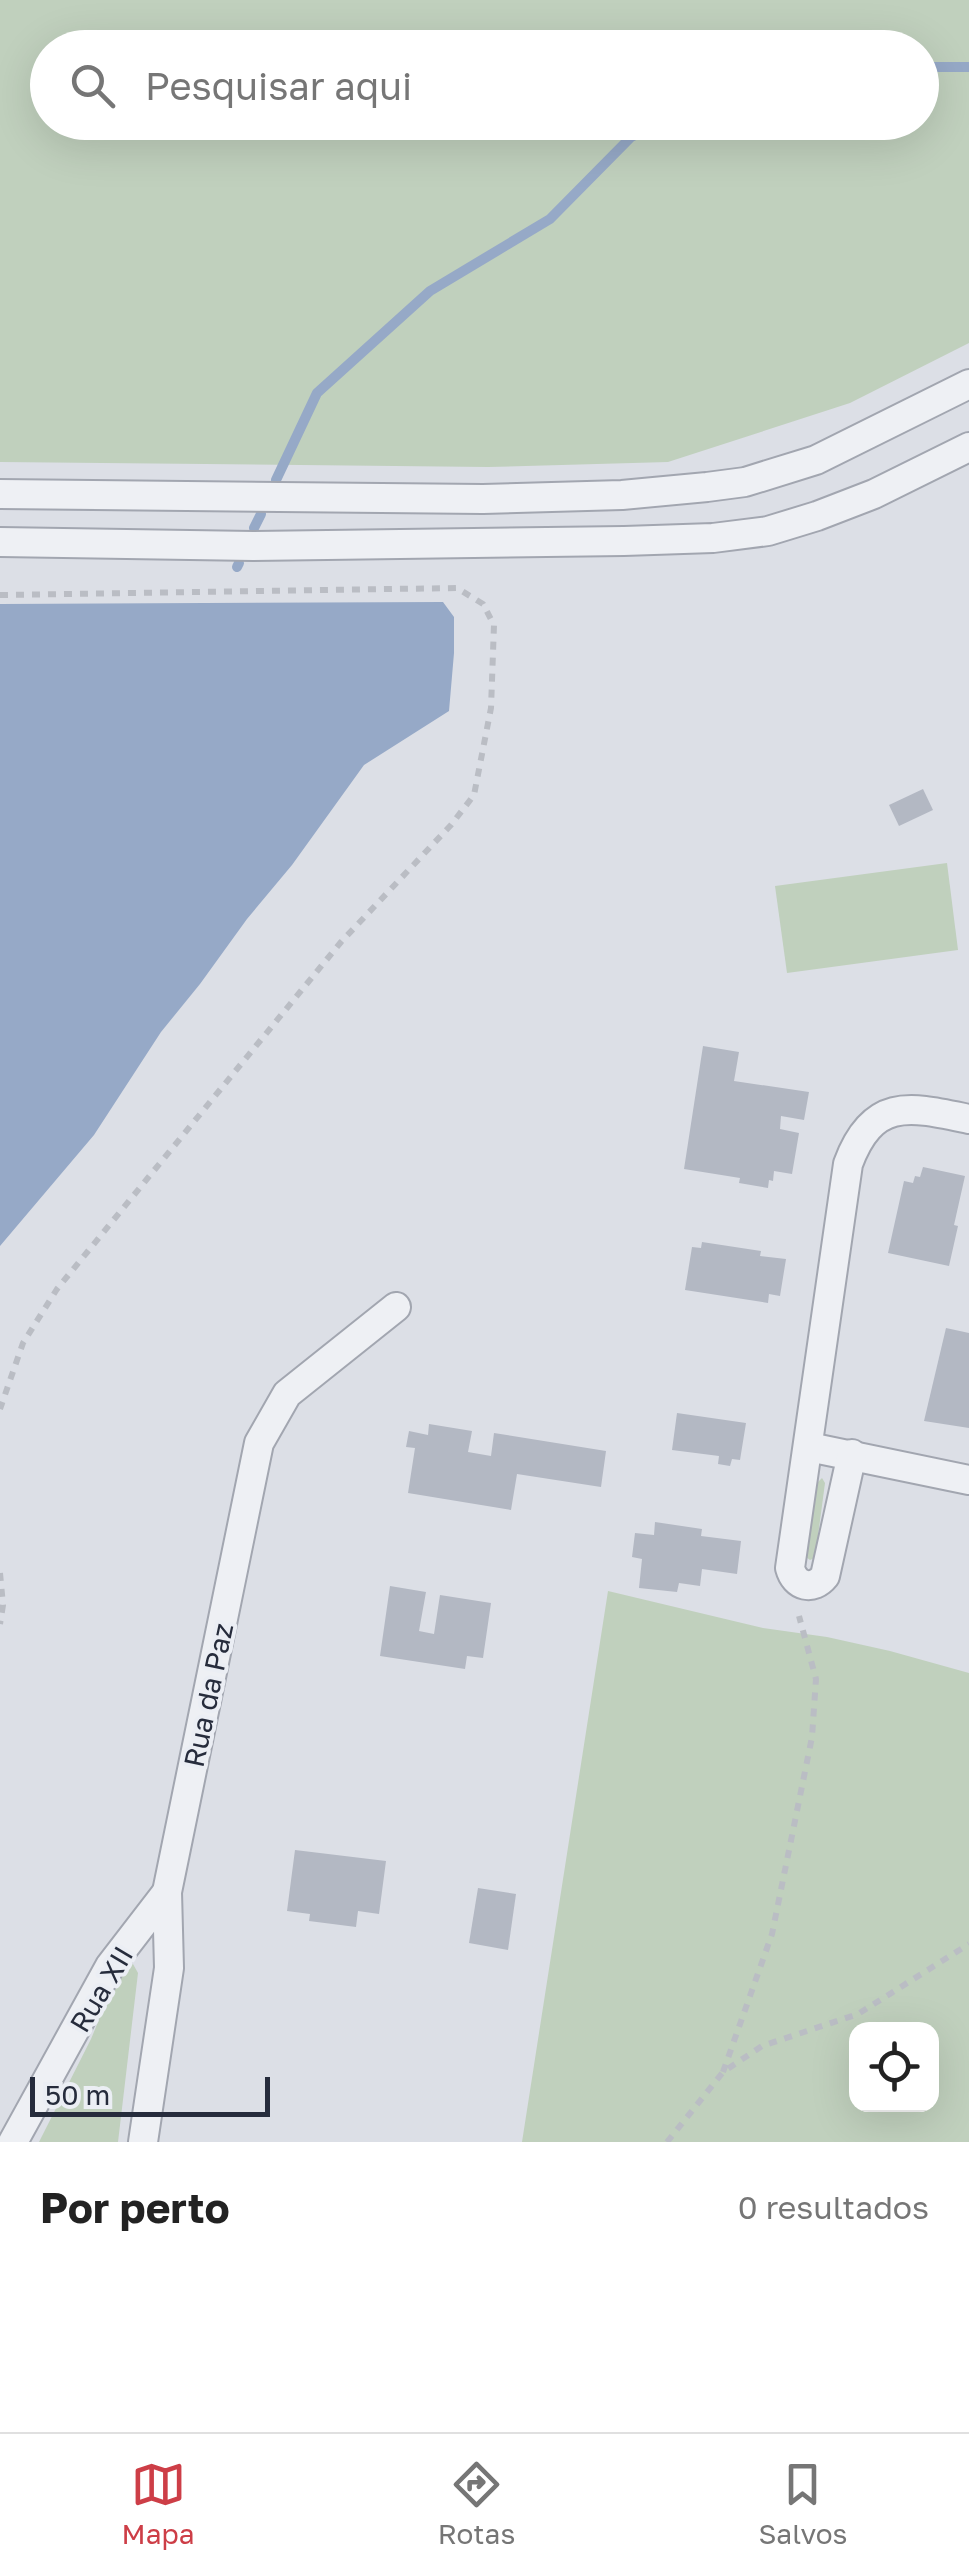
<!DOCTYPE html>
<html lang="pt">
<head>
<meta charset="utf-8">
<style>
  :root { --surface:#fff; --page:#f6f6f6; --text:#222; --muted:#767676; --line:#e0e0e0; --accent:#cd3e47 }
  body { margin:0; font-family:"Golos Text",sans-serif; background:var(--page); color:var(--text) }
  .controls { position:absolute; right:30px; bottom:30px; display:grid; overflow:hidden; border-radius:20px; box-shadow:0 10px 40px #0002 }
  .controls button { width:90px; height:90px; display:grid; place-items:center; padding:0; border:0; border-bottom:2px solid var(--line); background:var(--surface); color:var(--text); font:50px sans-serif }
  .scale { position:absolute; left:30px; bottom:25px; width:240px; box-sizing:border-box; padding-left:10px; border:5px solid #262c3c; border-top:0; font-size:28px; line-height:35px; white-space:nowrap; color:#262c3c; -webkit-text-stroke:8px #ebeef4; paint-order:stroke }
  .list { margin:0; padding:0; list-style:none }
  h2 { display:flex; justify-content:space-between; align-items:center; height:130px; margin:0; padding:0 40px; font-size:42px }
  h2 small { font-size:32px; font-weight:400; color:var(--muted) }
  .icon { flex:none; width:55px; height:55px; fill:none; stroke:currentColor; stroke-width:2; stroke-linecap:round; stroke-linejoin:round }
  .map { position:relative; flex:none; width:969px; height:2142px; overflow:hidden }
  .search { position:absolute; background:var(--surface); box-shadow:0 10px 40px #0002; left:30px; right:30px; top:30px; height:110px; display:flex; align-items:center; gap:25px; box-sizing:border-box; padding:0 35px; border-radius:55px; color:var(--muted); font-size:38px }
  .sheet { height:290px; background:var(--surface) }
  nav { display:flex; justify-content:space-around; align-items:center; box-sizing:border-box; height:140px; border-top:2px solid var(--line); background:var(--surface); font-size:28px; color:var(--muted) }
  nav a { display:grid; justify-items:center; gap:5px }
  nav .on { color:var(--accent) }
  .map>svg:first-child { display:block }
  .green { fill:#c0d0bd; fill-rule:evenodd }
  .water { fill:#96a9c7 }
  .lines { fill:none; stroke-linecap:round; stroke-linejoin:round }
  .stream { stroke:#96a9c7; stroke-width:10 }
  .building { fill:#b3b8c3 }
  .minor-casing { stroke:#a2a6b0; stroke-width:32 }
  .path { stroke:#babdc4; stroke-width:6; stroke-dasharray:8 8; stroke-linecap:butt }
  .minor { stroke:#eef0f4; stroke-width:28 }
  .labels { text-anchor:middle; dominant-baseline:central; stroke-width:8; stroke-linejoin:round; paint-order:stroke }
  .street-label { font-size:28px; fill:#262c3c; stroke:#ebeef4 }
</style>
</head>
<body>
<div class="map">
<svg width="969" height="2142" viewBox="0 0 969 2142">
  <rect width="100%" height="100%" fill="#dcdfe6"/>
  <g class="green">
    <path d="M0,0H969V343L850,403L668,462L488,467L0,462ZM48,48H922V122H48Z"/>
    <polygon points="947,863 958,950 787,973 775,886"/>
    <polygon points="822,1478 825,1483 815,1558 810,1560 806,1557 817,1483"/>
    <path d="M608,1591L763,1628L827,1637L890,1651L969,1673V2142H522ZM856,2030H932V2104H856Z"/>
    <polygon points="133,1964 138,1973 118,2142 39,2142 91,2039 121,1966"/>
  </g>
  <polygon class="water" points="443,602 454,617 454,653 449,711 364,765 292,865 247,919 200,984 161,1032 94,1135 0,1246 0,604"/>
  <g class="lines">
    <g class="stream">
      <polyline points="922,67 969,67"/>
      <polyline points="276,480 317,393 430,291 550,219 631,137 659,122"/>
      <polyline points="254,528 261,514"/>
      <polyline points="237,567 239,563"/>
    </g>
  </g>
  <g class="building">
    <polygon points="923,789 933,810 899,826 889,805"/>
    <polygon points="703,1046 739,1052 734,1081 809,1092 804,1120 781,1116 780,1129 799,1133 792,1174 774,1171 773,1181 769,1180 768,1188 739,1183 740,1178 684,1169"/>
    <polygon points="923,1167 965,1176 954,1225 958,1226 949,1266 888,1253 904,1181 913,1183 915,1176 920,1177"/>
    <polygon points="702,1242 761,1251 760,1256 786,1259 780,1296 769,1294 768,1303 685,1290 692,1247 701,1248"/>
    <polygon points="946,1328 969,1333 969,1428 924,1421"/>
    <polygon points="677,1413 746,1423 740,1460 732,1459 730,1466 718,1464 719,1456 672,1450"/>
    <polygon points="429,1424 472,1431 468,1452 491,1456 494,1433 606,1451 601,1487 517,1474 511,1510 408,1493 415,1448 406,1447 409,1431 428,1435"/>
    <polygon points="655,1522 702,1529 701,1536 741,1541 737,1574 702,1569 700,1586 679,1583 677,1592 639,1588 642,1559 632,1557 635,1533 654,1535"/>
    <polygon points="390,1586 426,1592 419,1631 434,1634 440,1595 491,1603 483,1658 467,1656 465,1669 380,1656"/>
    <polygon points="295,1850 386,1861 379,1914 358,1911 356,1927 309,1921 310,1914 287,1911"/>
    <polygon points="478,1888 516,1894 508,1950 469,1943"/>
  </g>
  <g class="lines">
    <g class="minor-casing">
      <g id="minor">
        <polyline points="0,494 483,499 622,495 707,487 745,482 816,460 969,384"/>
        <polyline points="0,542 253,546 624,541 713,538 768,531 817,516 874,494 969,447"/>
        <polyline points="809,1447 969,1480"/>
        <path d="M852,1454L825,1576C813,1591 795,1587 790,1568L848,1164C873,1096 911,1107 969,1119"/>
        <polyline points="13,2142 110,1966 167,1892"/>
        <polyline points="143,2142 169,1968 167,1892 259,1443 287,1394 396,1307"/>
      </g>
    </g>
    <g class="path">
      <polyline points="0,595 457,588 483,604 494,625 491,708 474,795 451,825 341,942 57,1289 23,1343 0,1409"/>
      <polyline points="0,1573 3,1605 0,1624"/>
      <polyline points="723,2072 772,1934 812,1737 816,1679 799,1616"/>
      <polyline points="667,2142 723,2072 762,2046 858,2014 969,1944"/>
    </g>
    <use href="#minor" class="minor"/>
  </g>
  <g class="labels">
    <g class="street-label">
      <text transform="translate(208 1695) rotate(-78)">Rua da Paz</text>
      <text transform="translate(101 1989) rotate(-59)">Rua XII</text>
    </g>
  </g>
</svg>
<div class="controls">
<button><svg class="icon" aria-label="locate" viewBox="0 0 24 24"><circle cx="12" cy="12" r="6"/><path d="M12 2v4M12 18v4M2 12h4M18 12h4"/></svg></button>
</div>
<div class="scale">50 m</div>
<div class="search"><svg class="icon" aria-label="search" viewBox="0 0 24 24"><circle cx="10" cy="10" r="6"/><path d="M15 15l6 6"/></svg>Pesquisar aqui</div>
</div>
<section class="sheet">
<h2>Por perto<small>0 resultados</small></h2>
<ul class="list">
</ul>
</section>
<nav>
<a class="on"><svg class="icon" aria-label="map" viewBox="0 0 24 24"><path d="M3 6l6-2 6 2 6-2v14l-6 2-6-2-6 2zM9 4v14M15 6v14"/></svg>Mapa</a>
<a><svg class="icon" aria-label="directions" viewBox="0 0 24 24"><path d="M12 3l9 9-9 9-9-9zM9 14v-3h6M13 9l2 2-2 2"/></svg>Rotas</a>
<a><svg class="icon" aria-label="saved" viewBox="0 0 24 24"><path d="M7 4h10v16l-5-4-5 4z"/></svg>Salvos</a>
</nav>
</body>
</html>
